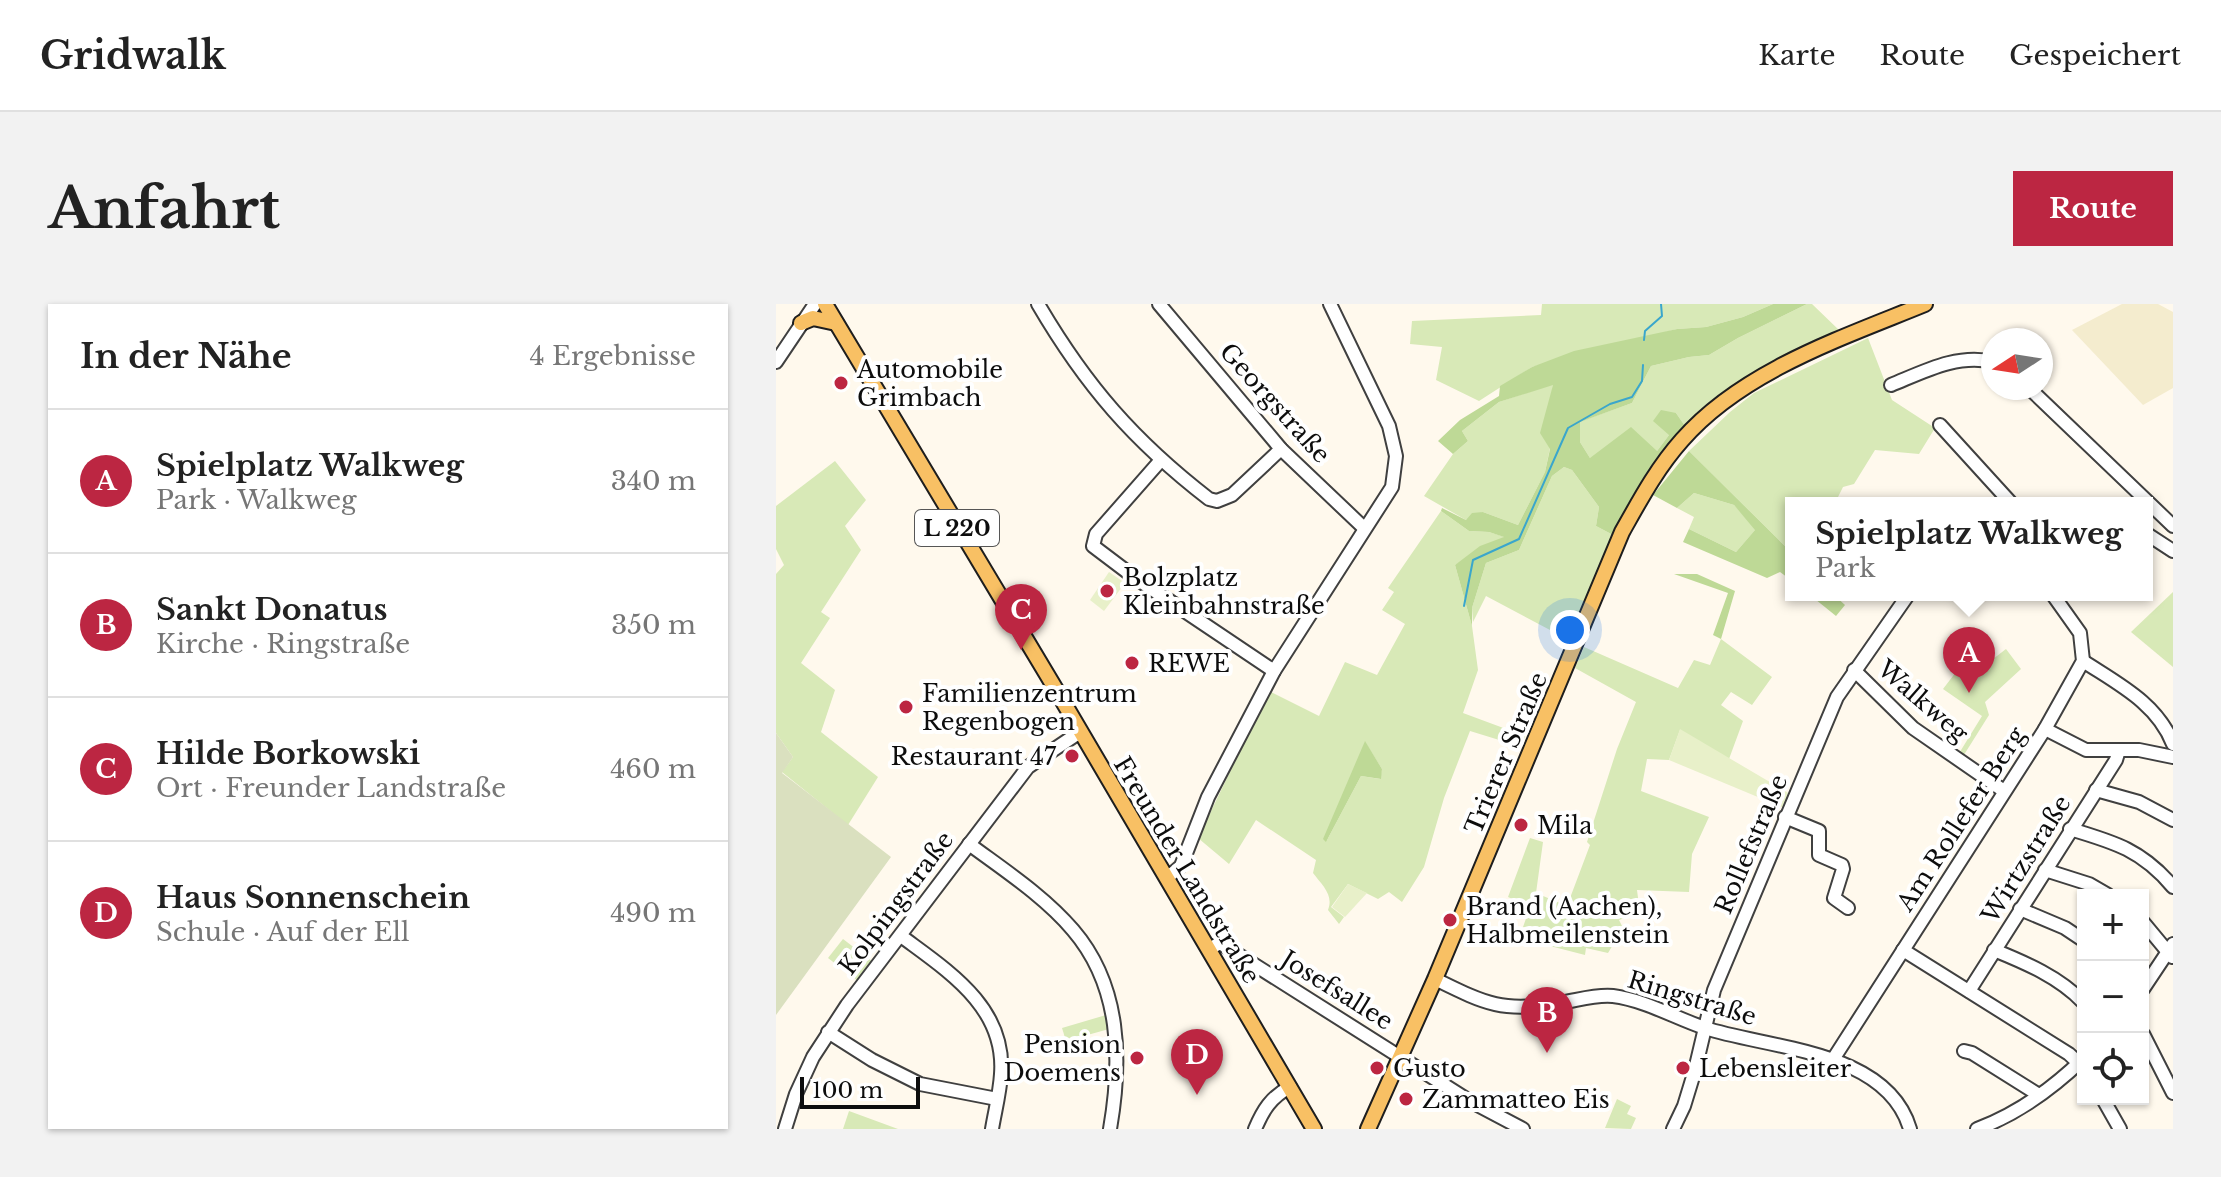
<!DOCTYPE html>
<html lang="de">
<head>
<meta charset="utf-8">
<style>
  :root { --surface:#fff; --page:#f2f2f2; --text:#222; --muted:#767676; --line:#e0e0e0; --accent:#bc2642 }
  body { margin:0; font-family:"Libre Baskerville",serif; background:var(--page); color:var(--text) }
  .controls { position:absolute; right:24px; bottom:24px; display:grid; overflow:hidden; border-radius:0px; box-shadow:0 2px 6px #0004 }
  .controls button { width:72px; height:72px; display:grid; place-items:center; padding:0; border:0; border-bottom:2px solid var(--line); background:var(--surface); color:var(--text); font:40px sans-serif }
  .compass { position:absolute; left:1205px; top:24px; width:72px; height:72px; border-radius:50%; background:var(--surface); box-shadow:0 2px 6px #0004; rotate:258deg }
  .scale { position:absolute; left:24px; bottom:20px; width:120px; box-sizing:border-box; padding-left:8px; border:4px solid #0d0d0d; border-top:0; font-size:22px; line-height:28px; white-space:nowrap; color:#0d0d0d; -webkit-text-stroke:6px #fff; paint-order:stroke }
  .you { position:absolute; left:794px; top:326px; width:28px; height:28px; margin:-20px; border:6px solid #fff; border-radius:50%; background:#1a73e8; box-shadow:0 0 0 12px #1a73e833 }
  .badge { display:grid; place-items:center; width:52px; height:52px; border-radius:50%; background:var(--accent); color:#fff; font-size:26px; font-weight:700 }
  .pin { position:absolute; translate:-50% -66px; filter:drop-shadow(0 2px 4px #0008) }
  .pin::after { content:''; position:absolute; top:42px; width:28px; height:24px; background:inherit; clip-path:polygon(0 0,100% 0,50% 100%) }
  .popup { position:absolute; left:1009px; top:193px; width:368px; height:104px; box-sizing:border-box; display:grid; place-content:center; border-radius:0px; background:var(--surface); filter:drop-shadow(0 2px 6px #0005); font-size:26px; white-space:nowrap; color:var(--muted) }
  .popup b { font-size:30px; color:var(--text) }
  .popup::after { content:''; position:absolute; left:50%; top:100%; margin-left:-16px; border:16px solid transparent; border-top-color:var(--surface) }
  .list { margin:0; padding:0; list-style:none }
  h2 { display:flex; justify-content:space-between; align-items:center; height:104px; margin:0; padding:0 32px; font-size:34px }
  h2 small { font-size:26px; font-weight:400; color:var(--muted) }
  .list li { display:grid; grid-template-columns:52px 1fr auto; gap:24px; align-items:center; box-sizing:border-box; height:144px; padding:0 32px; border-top:2px solid var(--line) }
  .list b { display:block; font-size:30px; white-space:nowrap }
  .list p { margin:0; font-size:26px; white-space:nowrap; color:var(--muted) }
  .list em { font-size:26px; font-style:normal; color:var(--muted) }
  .icon { flex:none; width:44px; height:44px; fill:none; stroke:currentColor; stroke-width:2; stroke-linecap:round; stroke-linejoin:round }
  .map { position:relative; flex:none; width:1397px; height:825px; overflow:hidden; border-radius:0px }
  header { display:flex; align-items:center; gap:48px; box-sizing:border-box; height:112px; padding:0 40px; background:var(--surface); border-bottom:2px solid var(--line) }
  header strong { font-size:38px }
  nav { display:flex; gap:44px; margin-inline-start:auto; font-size:28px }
  .intro { display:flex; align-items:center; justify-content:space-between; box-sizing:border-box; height:192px; padding:0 48px }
  h1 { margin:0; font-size:56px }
  .button { padding:20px 36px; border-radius:0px; background:var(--accent); color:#fff; font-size:28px; font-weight:700 }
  main { display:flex; gap:48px; padding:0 48px }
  aside { flex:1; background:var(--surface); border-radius:0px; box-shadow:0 2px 6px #0004 }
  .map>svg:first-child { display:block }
  .farmland { fill:#f4ecce }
  .green { fill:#d8e9b7; fill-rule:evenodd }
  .forest { fill:#bed996 }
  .cemetery { fill:#dae0bf }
  .pitch { fill:#e8f0c9 }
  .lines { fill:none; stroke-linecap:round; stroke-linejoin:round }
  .stream { stroke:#3aa6cc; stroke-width:2 }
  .minor-casing { stroke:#404040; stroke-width:16 }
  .major-casing { stroke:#1e1e1e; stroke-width:18 }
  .minor { stroke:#fff; stroke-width:12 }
  .major { stroke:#f8c064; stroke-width:14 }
  .poi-dot { fill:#bc2642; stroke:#fff; stroke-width:3 }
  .labels { text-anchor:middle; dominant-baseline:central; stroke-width:8; stroke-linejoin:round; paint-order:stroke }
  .shield { fill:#fff; stroke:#565656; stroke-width:2 }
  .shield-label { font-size:22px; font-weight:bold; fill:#0d0d0d }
  .poi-label { font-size:24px; fill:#0d0d0d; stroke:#fff; text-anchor:start }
  .street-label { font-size:24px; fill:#0d0d0d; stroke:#fff }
</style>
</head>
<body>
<header>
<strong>Gridwalk</strong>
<nav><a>Karte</a><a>Route</a><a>Gespeichert</a></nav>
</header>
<div class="intro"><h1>Anfahrt</h1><a class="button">Route</a></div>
<main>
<aside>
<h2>In der Nähe<small>4 Ergebnisse</small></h2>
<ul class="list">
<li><span class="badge">A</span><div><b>Spielplatz Walkweg</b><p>Park · Walkweg</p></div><em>340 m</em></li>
<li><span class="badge">B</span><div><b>Sankt Donatus</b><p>Kirche · Ringstraße</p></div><em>350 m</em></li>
<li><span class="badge">C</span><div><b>Hilde Borkowski</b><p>Ort · Freunder Landstraße</p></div><em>460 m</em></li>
<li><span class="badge">D</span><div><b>Haus Sonnenschein</b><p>Schule · Auf der Ell</p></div><em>490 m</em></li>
</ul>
</aside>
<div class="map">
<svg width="1397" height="825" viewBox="0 0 1397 825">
  <rect width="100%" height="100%" fill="#fff9ed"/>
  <polygon class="farmland" points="1346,0 1382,0 1397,8 1397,84 1367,101 1296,26"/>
  <g class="green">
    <polygon points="766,0 997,0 967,13 930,23 901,25 756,63 703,97 660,76 666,43 634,40 636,17 765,11"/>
    <path d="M1031,0H1036L1064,27C1010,54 949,75 909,122L900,109L893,131L881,147L814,154L804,138L803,118L856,99L875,62L913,53L933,51L962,34Z"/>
    <polygon points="1092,34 1116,96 1159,124 1143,150 1099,146 1078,180 1067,183 1059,199 1015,199 1015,248 913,147 954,108 978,89"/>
    <polygon points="777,80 774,144 769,168 742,221 707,208 690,216 648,192 677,150 692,137 686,127 723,98"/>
    <polygon points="59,157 90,196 69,222 85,246 45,308 54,314 25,359 59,386 45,428 102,473 72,521 6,468 17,453 0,429 0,270 8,261 0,245 0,202"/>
    <polygon points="788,163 796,166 823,203 820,222 837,231 791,335 710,292 697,318 696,304 710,259 743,246 776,172"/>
    <polygon points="918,189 958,201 980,225 960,248 913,225 918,213 901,204"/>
    <path d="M665,207L693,227L713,228L729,233L679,261L696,322L702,366L687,409L749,432L746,443L694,427L668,494L648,563L626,598L613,588L602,595L572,580L555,603L568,613L563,620L552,606C558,591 546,581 537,569L540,556L480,516L453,560L422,534L493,387L543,412L569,358L601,371L629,320L606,306L618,288L612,284ZM589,438L606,465L604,475L585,472L550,538Z"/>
    <polygon points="1397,288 1397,363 1355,328"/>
    <polygon points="945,335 996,373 976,401 955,388 945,401 967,417 953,455 904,426 893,456 871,455 865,487 933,513 916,550 913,588 861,586 864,609 843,616 847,624 832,649 810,644 809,651 774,642 777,633 747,623 754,603 732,593 754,534 767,538 760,589 791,602 814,541 811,538 841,445 860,398 799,364 808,343 902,384 918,356 934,361"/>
    <polygon points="1230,345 1245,365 1209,398 1213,411 1186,454 1182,451 1206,412 1167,385 1193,351 1208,362"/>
    <polygon points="67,635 97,658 82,677 52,654"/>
    <polygon points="330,711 333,725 290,737 286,724"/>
    <polygon points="841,795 855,802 851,810 860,814 855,825 829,824"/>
    <polygon points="73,807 122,825 67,825"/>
  </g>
  <g class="forest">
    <polygon points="997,0 1031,0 962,34 933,51 913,53 875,62 856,99 804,118 804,138 814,154 855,123 881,147 893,131 877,117 885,106 900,109 909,122 870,173 837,231 820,222 823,203 796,166 788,163 776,172 743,246 710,259 696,304 696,322 679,261 704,242 728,233 713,228 693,227 665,207 666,204 690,216 696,209 707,208 742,221 769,168 774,145 764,129 777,81 723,98 686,127 692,137 677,150 662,137 684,116 723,92 724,82 756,63 798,47 901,25 930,23 967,13"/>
    <polygon points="913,147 1015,248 1015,276 1004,268 991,274 907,238 913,225 960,248 979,226 958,201 918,189 901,204 877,191"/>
    <polygon points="898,270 921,270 959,287 945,335 937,331 952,289"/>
    <polygon points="1034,291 1058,291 1069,301 1060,312"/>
    <polygon points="589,437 606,465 605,475 585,472 550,538 547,535"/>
  </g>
  <polygon class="cemetery" points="0,429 17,453 6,469 115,553 0,711"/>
  <g class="pitch">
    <polygon points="333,268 349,279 328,307 314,296"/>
    <polygon points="904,425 1014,490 1008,504 893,456"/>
    <polygon points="572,580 591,589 569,613 556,603"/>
  </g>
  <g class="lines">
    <g class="stream">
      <polyline points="868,36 869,27 886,12 885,0"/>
      <polyline points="688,302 697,256 743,235 792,124 834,100 856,93 866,77 867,61"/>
    </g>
    <g class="minor-casing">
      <g id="minor">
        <path d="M262,0C310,82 358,137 433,195L441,197L456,191L505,145"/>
        <polyline points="383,0 505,145 588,224"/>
        <polyline points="0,58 39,0"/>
        <path d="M1115,81C1147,68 1182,49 1217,58"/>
        <polyline points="1253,84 1397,222"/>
        <polyline points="1164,121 1235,199"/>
        <polyline points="385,156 320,230 317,242 358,273 498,367"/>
        <polyline points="1371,230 1397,247"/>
        <path d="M1307,357C1342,380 1381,399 1397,440"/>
        <polyline points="1078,366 1137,424 1228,487"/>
        <polyline points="1269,425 1310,446 1363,446 1397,453"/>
        <polyline points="1320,486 1363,498 1397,516"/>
        <polyline points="1009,513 1043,527 1043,551 1066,561 1067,565 1058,594 1072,604"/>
        <path d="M1294,525C1338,538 1366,546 1397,583"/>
        <path d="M193,540C228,566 268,592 297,626C345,682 346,756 334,825"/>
        <polyline points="1269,566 1313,580 1332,591"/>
        <polyline points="391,574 405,562 432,493 498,367 616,183 620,152 613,122 554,0"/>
        <polyline points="1244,605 1289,624 1307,636"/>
        <polyline points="1367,618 1396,653"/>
        <path d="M125,632C172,667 230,703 225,770C224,788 219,807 216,825"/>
        <polyline points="433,645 444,639 692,796 747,825"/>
        <polyline points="1127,646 1293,750 1307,763"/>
        <path d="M1218,646C1250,659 1283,673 1307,698"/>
        <path d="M659,675C708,699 726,709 782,699C799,697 819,690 837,692C869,696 899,714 929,724C994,745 1111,746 1134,825"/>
        <polyline points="1367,685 1397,640"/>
        <polyline points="1193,687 1340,456 1343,446"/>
        <polyline points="52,728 96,756 144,780 221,795"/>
        <polyline points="1367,730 1397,789"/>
        <polyline points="1188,747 1196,749 1263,791"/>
        <polyline points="1056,757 1269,425 1307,357 1304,329 1277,291"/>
        <polyline points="1327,795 1344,825"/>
        <polyline points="9,825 20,790 37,753 71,701 252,463 304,428"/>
        <path d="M479,825C487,806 495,793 514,783"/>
        <polyline points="897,825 908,802 919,766 938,686 1061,393 1132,291"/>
        <path d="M1201,825C1241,810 1276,785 1307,755"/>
      </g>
    </g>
    <g class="major-casing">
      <g id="major">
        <polyline points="49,0 282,389 538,825"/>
        <polyline points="25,19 37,14 60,19"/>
        <path d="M592,825L659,675L846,228C864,196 881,164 906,136C966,67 1066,34 1149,0"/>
      </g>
    </g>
    <use href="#minor" class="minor"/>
    <use href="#major" class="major"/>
  </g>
  <g class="poi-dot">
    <circle cx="65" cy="79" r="8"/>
    <circle cx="331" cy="287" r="8"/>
    <circle cx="356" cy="359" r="8"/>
    <circle cx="130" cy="403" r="8"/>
    <circle cx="296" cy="452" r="8"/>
    <circle cx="745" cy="521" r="8"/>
    <circle cx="674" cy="616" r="8"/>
    <circle cx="361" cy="754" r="8"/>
    <circle cx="601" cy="764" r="8"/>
    <circle cx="907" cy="764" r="8"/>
    <circle cx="630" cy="795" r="8"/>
  </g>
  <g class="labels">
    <rect class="shield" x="139" y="206" width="84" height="36" rx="6"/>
    <g class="shield-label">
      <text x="181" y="224">L 220</text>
    </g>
    <g class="poi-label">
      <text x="81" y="65">Automobile<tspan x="81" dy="28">Grimbach</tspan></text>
      <text x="347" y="273">Bolzplatz<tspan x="347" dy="28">Kleinbahnstraße</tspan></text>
      <text x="372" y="359">REWE</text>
      <text x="146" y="389">Familienzentrum<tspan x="146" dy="28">Regenbogen</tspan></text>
      <text x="280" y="452" text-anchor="end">Restaurant 47</text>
      <text x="761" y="521">Mila</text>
      <text x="690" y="602">Brand (Aachen),<tspan x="690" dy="28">Halbmeilenstein</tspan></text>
      <text x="345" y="740" text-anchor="end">Pension<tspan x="345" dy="28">Doemens</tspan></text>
      <text x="617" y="764">Gusto</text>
      <text x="923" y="764">Lebensleiter</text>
      <text x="646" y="795">Zammatteo Eis</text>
    </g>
    <g class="street-label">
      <text transform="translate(499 99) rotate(48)">Georgstraße</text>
      <text transform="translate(1147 397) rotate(41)">Walkweg</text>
      <text transform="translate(730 449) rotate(-67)">Trierer Straße</text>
      <text transform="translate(1185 515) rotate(-57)">Am Rollefer Berg</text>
      <text transform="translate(975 540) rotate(-67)">Rollefstraße</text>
      <text transform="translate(1250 555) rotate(-58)">Wirtzstraße</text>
      <text transform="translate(411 566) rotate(59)">Freunder Landstraße</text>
      <text transform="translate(120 599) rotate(-53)">Kolpingstraße</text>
      <text transform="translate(561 686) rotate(32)">Josefsallee</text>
      <text transform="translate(916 694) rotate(17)">Ringstraße</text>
    </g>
  </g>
</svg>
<div class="controls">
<button>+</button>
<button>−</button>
<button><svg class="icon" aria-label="locate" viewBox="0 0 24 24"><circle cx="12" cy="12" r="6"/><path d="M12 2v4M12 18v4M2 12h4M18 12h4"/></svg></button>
</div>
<svg class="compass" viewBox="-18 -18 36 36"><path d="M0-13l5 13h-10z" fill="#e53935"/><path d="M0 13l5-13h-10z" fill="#767676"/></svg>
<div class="scale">100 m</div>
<div class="you"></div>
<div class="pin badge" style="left:1193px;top:389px">A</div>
<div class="popup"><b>Spielplatz Walkweg</b>Park</div>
<div class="pin badge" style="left:771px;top:749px">B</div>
<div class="pin badge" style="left:245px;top:346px">C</div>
<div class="pin badge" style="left:421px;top:791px">D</div>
</div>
</main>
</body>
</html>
